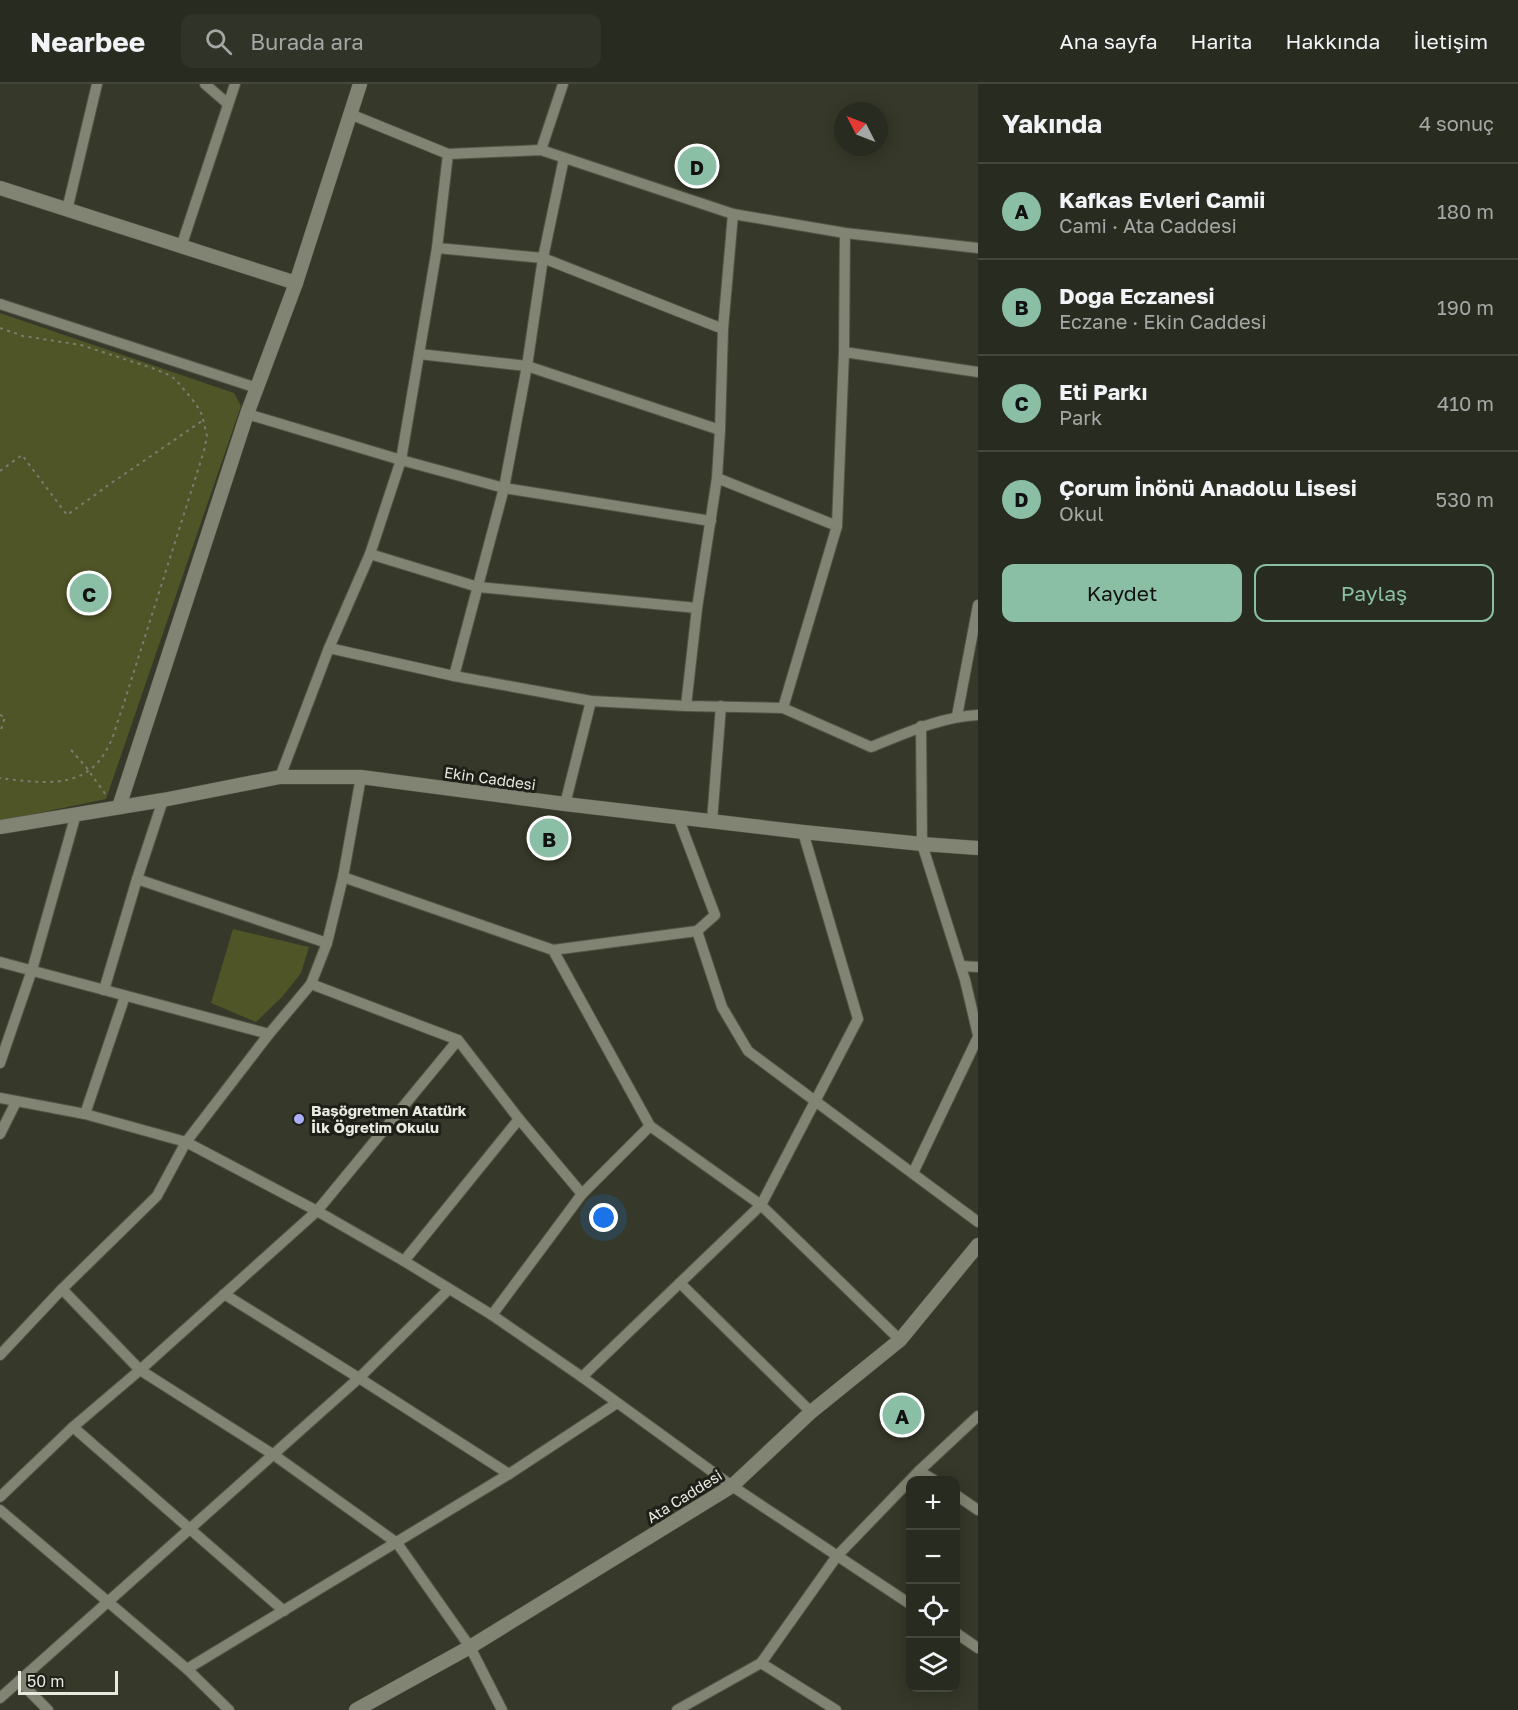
<!DOCTYPE html>
<html lang="tr">
<head>
<meta charset="utf-8">
<style>
  :root { --surface:#282b1f; --page:#303328; --text:#f1f3f6; --muted:#a5a7a4; --line:#44473d; --accent:#8abfa5 }
  body { margin:0; font-family:"Golos Text",sans-serif; background:var(--page); color:var(--text) }
  .controls { position:absolute; right:18px; bottom:18px; display:grid; overflow:hidden; border-radius:12px; box-shadow:0 3px 15px #0003 }
  .controls button { width:54px; height:54px; display:grid; place-items:center; padding:0; border:0; border-bottom:2px solid var(--line); background:var(--surface); color:var(--text); font:30px sans-serif }
  .compass { position:absolute; left:834px; top:18px; width:54px; height:54px; border-radius:50%; background:var(--surface); box-shadow:0 3px 15px #0003; rotate:312deg }
  .scale { position:absolute; left:18px; bottom:15px; width:100px; box-sizing:border-box; padding-left:6px; border:3px solid #e8e9df; border-top:0; font-size:16px; line-height:21px; white-space:nowrap; color:#e8e9df; -webkit-text-stroke:4px #1e1f18; paint-order:stroke }
  .you { position:absolute; left:604px; top:1134px; width:21px; height:21px; margin:-15px; border:4px solid #fff; border-radius:50%; background:#1a73e8; box-shadow:0 0 0 9px #1a73e833 }
  .badge { display:grid; place-items:center; width:39px; height:39px; border-radius:50%; background:var(--accent); color:#111; font-size:20px; font-weight:700 }
  .pin { position:absolute; translate:-50% -50%; border:3px solid #fff; box-shadow:0 2px 6px #0006 }
  .list { margin:0; padding:0; list-style:none }
  h2 { display:flex; justify-content:space-between; align-items:center; height:78px; margin:0; padding:0 24px; font-size:26px }
  h2 small { font-size:20px; font-weight:400; color:var(--muted) }
  .list li { display:grid; grid-template-columns:39px 1fr auto; gap:18px; align-items:center; box-sizing:border-box; height:96px; padding:0 24px; border-top:2px solid var(--line) }
  .list b { display:block; font-size:22px; white-space:nowrap }
  .list p { margin:0; font-size:20px; white-space:nowrap; color:var(--muted) }
  .list em { font-size:20px; font-style:normal; color:var(--muted) }
  .actions { display:flex; gap:12px; padding:18px 24px }
  .actions a { flex:1; padding:14px 0; border:2px solid var(--accent); border-radius:12px; text-align:center; font-size:21px; color:var(--accent) }
  .actions .main { background:var(--accent); color:#111 }
  .icon { flex:none; width:33px; height:33px; fill:none; stroke:currentColor; stroke-width:2; stroke-linecap:round; stroke-linejoin:round }
  .map { position:relative; flex:none; width:978px; height:1626px; overflow:hidden }
  header { display:flex; align-items:center; gap:36px; box-sizing:border-box; height:84px; padding:0 30px; background:var(--surface); border-bottom:2px solid var(--line) }
  header strong { font-size:28px }
  nav { display:flex; gap:33px; margin-inline-start:auto; font-size:21px }
  .search { width:420px; height:54px; background:var(--page); display:flex; align-items:center; gap:15px; box-sizing:border-box; padding:0 21px; border-radius:12px; color:var(--muted); font-size:22px }
  main { display:flex }
  aside { flex:1; background:var(--surface) }
  .map>svg:first-child { display:block }
  .green { fill:#505527 }
  .lines { fill:none; stroke-linecap:round; stroke-linejoin:round }
  .minor-casing { stroke:#535447; stroke-width:12 }
  .tertiary-casing { stroke:#535447; stroke-width:15 }
  .path { stroke:#7b7d70; stroke-width:2; stroke-dasharray:3 4.5; stroke-linecap:butt }
  .minor { stroke:#818472; stroke-width:10 }
  .tertiary { stroke:#818472; stroke-width:14 }
  .poi-dot { fill:#acaffb; stroke:#1e1f18; stroke-width:2 }
  .labels { text-anchor:middle; dominant-baseline:central; stroke-width:6; stroke-linejoin:round; paint-order:stroke }
  .street-label { font-size:15px; fill:#e8e9df; stroke:#1e1f18 }
  .poi-label { font-size:15px; font-weight:bold; fill:#e8e9df; stroke:#1e1f18; text-anchor:start }
</style>
</head>
<body>
<header>
<strong>Nearbee</strong>
<div class="search"><svg class="icon" aria-label="search" viewBox="0 0 24 24"><circle cx="10" cy="10" r="6"/><path d="M15 15l6 6"/></svg>Burada ara</div>
<nav><a>Ana sayfa</a><a>Harita</a><a>Hakkında</a><a>İletişim</a></nav>
</header>
<main>
<div class="map">
<svg width="978" height="1626" viewBox="0 0 978 1626">
  <rect width="100%" height="100%" fill="#363929"/>
  <g class="green">
    <polygon points="0,229 234,309 241,322 106,715 0,737"/>
    <polygon points="233,845 309,863 301,889 282,913 256,938 211,919"/>
  </g>
  <g class="lines">
    <g class="minor-casing">
      <g id="minor">
        <polyline points="205,0 228,20"/>
        <polyline points="350,30 448,70 541,66 733,130 845,149 978,164"/>
        <polyline points="541,66 563,0"/>
        <polyline points="67,126 97,0"/>
        <polyline points="181,163 235,0"/>
        <polyline points="437,164 543,174 723,245"/>
        <polyline points="0,220 257,304"/>
        <polyline points="844,268 978,288"/>
        <polyline points="419,270 527,282 720,346"/>
        <polyline points="247,330 401,376 504,404 711,437"/>
        <polyline points="717,394 837,442"/>
        <polyline points="370,470 478,503 697,524"/>
        <path d="M329,564L454,592L591,617L686,622L783,624L871,663C906,649 940,633 978,631"/>
        <polyline points="454,592 504,404 527,282 543,174 564,74"/>
        <polyline points="686,622 697,524 717,394 720,346 723,245 733,130"/>
        <polyline points="783,624 837,442 844,268 845,149"/>
        <polyline points="957,632 978,521"/>
        <polyline points="921,642 922,760 965,896 978,951"/>
        <polyline points="280,693 329,564 370,470 401,376 437,164 448,70"/>
        <polyline points="565,720 591,617"/>
        <polyline points="712,737 721,622"/>
        <polyline points="343,793 553,866 650,1042 582,1110 492,1231"/>
        <polyline points="137,795 327,859"/>
        <polyline points="697,847 722,923 748,967 978,1138"/>
        <polyline points="553,866 697,847 715,831 678,733"/>
        <polyline points="0,878 269,950"/>
        <polyline points="961,882 978,883"/>
        <polyline points="311,900 458,956 519,1035 582,1110"/>
        <polyline points="104,906 137,795 163,716"/>
        <polyline points="0,979 32,886 76,730"/>
        <polyline points="0,1014 85,1030 186,1058 317,1127 404,1177 492,1231 582,1293 732,1402 910,1520"/>
        <polyline points="85,1030 125,912"/>
        <polyline points="650,1042 761,1121 900,1256"/>
        <polyline points="0,1050 16,1018"/>
        <polyline points="913,1089 978,953"/>
        <polyline points="404,1177 519,1035"/>
        <polyline points="680,1199 811,1328"/>
        <polyline points="62,1205 140,1286 274,1371 397,1459 470,1563 502,1626"/>
        <polyline points="224,1210 359,1294 509,1390"/>
        <polyline points="0,1271 62,1205 157,1112 186,1058 269,950 311,900 327,859 343,793 361,693"/>
        <polyline points="582,1293 761,1121 858,935 803,748"/>
        <polyline points="73,1343 284,1527"/>
        <polyline points="919,1387 934,1396"/>
        <polyline points="956,1411 978,1426"/>
        <polyline points="0,1413 73,1343 140,1286 317,1127 458,956"/>
        <polyline points="0,1426 187,1585 229,1626"/>
        <polyline points="956,1549 978,1564"/>
        <polyline points="761,1579 837,1472 919,1387 978,1332"/>
        <polyline points="187,1585 509,1390 617,1319"/>
        <polyline points="19,1597 48,1626"/>
        <polyline points="0,1614 359,1294 449,1205"/>
        <polyline points="677,1626 761,1579 836,1626"/>
      </g>
    </g>
    <g class="tertiary-casing">
      <g id="tertiary">
        <polyline points="0,104 296,199"/>
        <polyline points="119,723 247,330 296,199 360,0"/>
        <polyline points="0,743 163,716 280,693 361,693 565,720 803,748 922,760 978,764"/>
        <polyline points="356,1626 470,1563 732,1402 811,1328 900,1256 978,1161"/>
      </g>
    </g>
    <g class="path">
      <path d="M0,244L23,252L81,261L152,284L169,291L176,296L196,320L202,331L207,352L204,367L122,625C117,638 114,653 107,665C85,707 40,699 0,694"/>
      <polyline points="0,387 22,371 67,431 110,400 202,337"/>
      <polyline points="0,631 5,633 0,649"/>
      <polyline points="71,666 86,683 106,711"/>
    </g>
    <use href="#minor" class="minor"/>
    <use href="#tertiary" class="tertiary"/>
  </g>
  <circle class="poi-dot" cx="299" cy="1035" r="6"/>
  <g class="labels">
    <g class="street-label">
      <text transform="translate(490 694) rotate(8)">Ekin Caddesi</text>
      <text transform="translate(684 1412) rotate(-32)">Ata Caddesi</text>
    </g>
    <g class="poi-label">
      <text x="311" y="1026">Başögretmen Atatürk<tspan x="311" dy="17">İlk Öğretim Okulu</tspan></text>
    </g>
  </g>
</svg>
<div class="controls">
<button>+</button>
<button>−</button>
<button><svg class="icon" aria-label="locate" viewBox="0 0 24 24"><circle cx="12" cy="12" r="6"/><path d="M12 2v4M12 18v4M2 12h4M18 12h4"/></svg></button>
<button><svg class="icon" aria-label="layers" viewBox="0 0 24 24"><path d="M12 4l9 5-9 5-9-5zM3 14l9 5 9-5"/></svg></button>
</div>
<svg class="compass" viewBox="-18 -18 36 36"><path d="M0-13l5 13h-10z" fill="#e53935"/><path d="M0 13l5-13h-10z" fill="#a5a7a4"/></svg>
<div class="scale">50 m</div>
<div class="you"></div>
<div class="pin badge" style="left:902px;top:1331px">A</div>
<div class="pin badge" style="left:549px;top:754px">B</div>
<div class="pin badge" style="left:89px;top:509px">C</div>
<div class="pin badge" style="left:697px;top:82px">D</div>
</div>
<aside>
<h2>Yakında<small>4 sonuç</small></h2>
<ul class="list">
<li><span class="badge">A</span><div><b>Kafkas Evleri Camii</b><p>Cami · Ata Caddesi</p></div><em>180 m</em></li>
<li><span class="badge">B</span><div><b>Doğa Eczanesi</b><p>Eczane · Ekin Caddesi</p></div><em>190 m</em></li>
<li><span class="badge">C</span><div><b>Eti Parkı</b><p>Park</p></div><em>410 m</em></li>
<li><span class="badge">D</span><div><b>Çorum İnönü Anadolu Lisesi</b><p>Okul</p></div><em>530 m</em></li>
</ul>
<div class="actions"><a class="main">Kaydet</a><a>Paylaş</a></div>
</aside>
</main>
</body>
</html>
